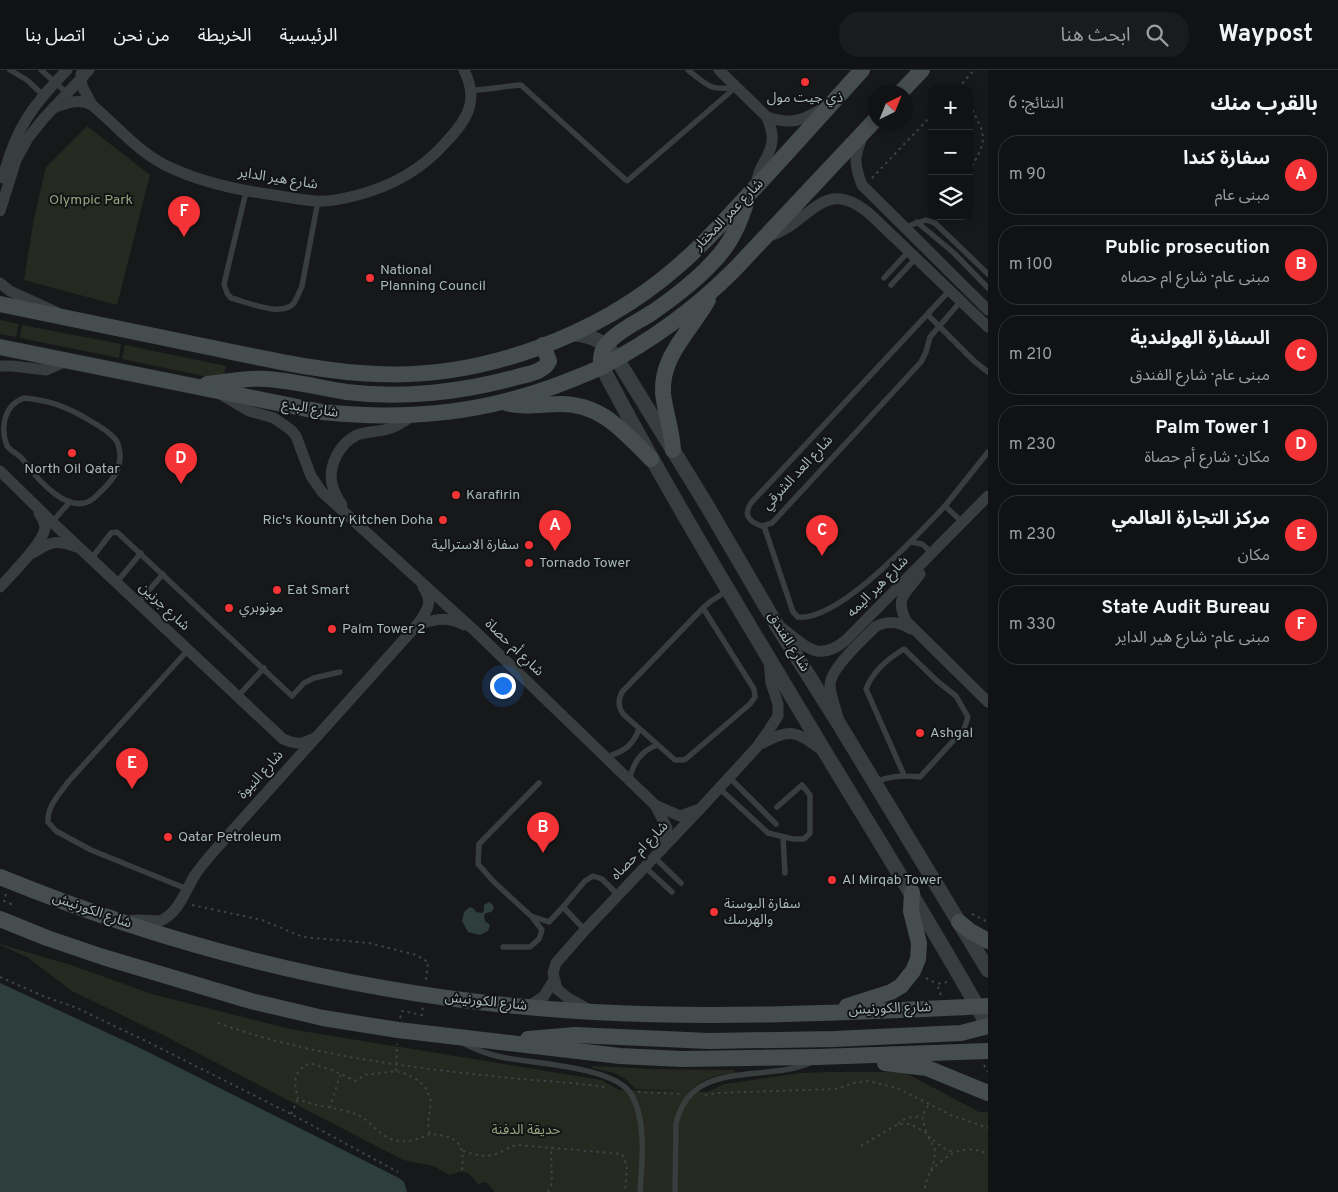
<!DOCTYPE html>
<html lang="ar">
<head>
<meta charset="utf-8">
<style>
  :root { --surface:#111213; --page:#1a1b1c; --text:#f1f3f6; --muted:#9c9ea0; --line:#303233; --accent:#f43337 }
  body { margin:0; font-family:Overpass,"Noto Sans Arabic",sans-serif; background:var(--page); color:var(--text); direction:rtl }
  .controls { position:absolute; right:15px; top:15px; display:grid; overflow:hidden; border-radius:10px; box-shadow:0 2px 8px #0003 }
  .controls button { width:45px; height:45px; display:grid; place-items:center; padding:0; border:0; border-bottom:1px solid var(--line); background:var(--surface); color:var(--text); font:25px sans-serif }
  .compass { position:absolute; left:868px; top:15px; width:45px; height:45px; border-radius:50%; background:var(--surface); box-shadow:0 2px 8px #0003; rotate:43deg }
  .you { position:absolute; left:502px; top:615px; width:18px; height:18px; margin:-12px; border:4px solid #fff; border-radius:50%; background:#1a73e8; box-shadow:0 0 0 8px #1a73e833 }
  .badge { display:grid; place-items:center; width:32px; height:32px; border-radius:50%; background:var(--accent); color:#fff; font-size:16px; font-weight:700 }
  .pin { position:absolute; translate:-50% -41px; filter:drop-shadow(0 1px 2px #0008) }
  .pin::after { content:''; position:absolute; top:26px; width:18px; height:15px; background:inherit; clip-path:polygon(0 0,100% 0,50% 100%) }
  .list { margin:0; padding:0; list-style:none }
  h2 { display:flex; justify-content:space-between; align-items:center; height:65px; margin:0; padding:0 20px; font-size:21px }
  h2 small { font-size:16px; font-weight:400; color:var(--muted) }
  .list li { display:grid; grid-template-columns:32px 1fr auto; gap:15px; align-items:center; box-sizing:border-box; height:80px; margin:0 10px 10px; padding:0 10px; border:1px solid var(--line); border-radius:20px }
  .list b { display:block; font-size:19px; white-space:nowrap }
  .list p { margin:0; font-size:16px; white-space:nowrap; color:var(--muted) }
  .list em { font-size:16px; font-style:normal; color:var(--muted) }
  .icon { flex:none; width:28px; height:28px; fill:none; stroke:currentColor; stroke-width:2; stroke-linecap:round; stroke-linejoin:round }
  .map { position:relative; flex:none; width:988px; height:1122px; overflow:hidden; direction:ltr }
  header { display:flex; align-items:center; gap:30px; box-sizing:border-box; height:70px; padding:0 25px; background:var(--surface); border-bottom:1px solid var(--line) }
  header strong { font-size:24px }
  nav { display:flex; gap:28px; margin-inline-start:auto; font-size:18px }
  .search { width:350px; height:45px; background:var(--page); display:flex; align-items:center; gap:12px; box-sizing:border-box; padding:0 18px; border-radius:20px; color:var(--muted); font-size:19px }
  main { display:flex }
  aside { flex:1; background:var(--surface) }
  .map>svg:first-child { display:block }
  .green { fill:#252920 }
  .water { fill:#2e3f3b }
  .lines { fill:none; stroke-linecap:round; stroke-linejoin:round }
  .path { stroke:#3e4445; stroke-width:2; stroke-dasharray:2.5 4; stroke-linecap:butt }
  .service { stroke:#383d3e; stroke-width:5.5 }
  .minor { stroke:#383d3e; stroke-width:11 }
  .tertiary { stroke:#383d3e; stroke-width:15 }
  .secondary { stroke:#454d4e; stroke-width:16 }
  .poi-dot { fill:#f43337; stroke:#121314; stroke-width:2 }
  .labels { text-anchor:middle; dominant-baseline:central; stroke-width:4; stroke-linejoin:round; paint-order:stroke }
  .poi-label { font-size:14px; fill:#a8b9b9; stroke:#121314; text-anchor:start }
  .street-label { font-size:14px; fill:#a8b9b9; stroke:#121314 }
  .park-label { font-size:14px; fill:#96a47f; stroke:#121314 }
</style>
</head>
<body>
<header>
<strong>Waypost</strong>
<div class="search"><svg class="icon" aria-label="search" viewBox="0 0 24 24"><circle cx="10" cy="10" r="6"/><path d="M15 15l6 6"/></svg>ابحث هنا</div>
<nav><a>الرئيسية</a><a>الخريطة</a><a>من نحن</a><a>اتصل بنا</a></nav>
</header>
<main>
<aside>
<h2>بالقرب منك<small>النتائج: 6</small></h2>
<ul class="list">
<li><span class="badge">A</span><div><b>سفارة كندا</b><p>مبنى عام</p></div><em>90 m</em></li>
<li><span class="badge">B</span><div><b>Public prosecution</b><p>مبنى عام · شارع ام حصاه</p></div><em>100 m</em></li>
<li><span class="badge">C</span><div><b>السفارة الهولندية</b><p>مبنى عام · شارع الفندق</p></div><em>210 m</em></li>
<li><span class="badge">D</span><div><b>Palm Tower 1</b><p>مكان · شارع أم حصاة</p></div><em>230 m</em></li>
<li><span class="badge">E</span><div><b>مركز التجارة العالمي</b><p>مكان</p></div><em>230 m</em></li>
<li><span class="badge">F</span><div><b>State Audit Bureau</b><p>مبنى عام · شارع هير الداير</p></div><em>330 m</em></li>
</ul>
</aside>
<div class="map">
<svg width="988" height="1122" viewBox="0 0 988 1122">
  <rect width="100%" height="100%" fill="#171819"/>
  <g class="green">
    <polygon points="87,56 150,105 117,235 24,210 34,148 46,97"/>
    <polygon points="0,250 19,254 16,267 0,264"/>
    <polygon points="22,255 121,274 119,288 20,268"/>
    <polygon points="125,275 226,296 223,310 122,289"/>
    <path d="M0,874L71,895L152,924L290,959L601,1010L619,1020L678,1021L636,1019L624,1008L615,1003L592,998V996L652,999L734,1000L735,1003C718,1005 702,1008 690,1021L707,1022L725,1014L800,1003L831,1002H904L979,1042H988V1122H495L486,1112L478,1114L468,1103L462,1101L450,1105L433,1096L403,1090L161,964L72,921L27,887L0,875Z"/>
  </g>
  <g class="water">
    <polygon points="489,832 493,835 494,839 491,842 486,843 484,845 485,851 490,855 488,861 480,865 468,862 462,851 464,842 470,837 474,839 476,842 482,843 484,841 484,835"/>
    <polygon points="0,913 140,978 399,1108 404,1112 407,1122 0,1122"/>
  </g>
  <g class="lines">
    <g class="path">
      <polyline points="961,19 960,16 974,0"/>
      <path d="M969,34C987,67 988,69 969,101"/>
      <polyline points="872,108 932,45"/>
      <polyline points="6,824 4,831 11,834 9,838"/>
      <polyline points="192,835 262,850 303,867 369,873 416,885 428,892 426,910"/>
      <polyline points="972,844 988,852"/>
      <polyline points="0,907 43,926 77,938 150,973 291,1044 398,1102"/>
      <polyline points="926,908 937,914"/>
      <polyline points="941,925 937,914 947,912"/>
      <polyline points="400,948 402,941 422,945 423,937"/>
      <path d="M218,953C308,985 405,997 501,1007C536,1011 571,1012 606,1017"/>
      <polyline points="984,995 988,1002"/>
      <polyline points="396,1001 397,974"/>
      <polyline points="638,1022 681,1024"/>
      <polyline points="705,1025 717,1023 836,1019 854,1013 868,1011 897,1018 951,1045 988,1058"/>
      <polyline points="330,1038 340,1005"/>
      <polyline points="291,1044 298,1029"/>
      <polyline points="898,1054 906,1048 921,1046"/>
      <polyline points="926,1062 922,1046 929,1034"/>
      <path d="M430,1064C409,1073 396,1076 377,1060C372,1056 367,1050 362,1047C342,1037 318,1038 298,1029C294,1011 292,1002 310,993L334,1001L356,1011L364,1005L396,1001L406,1004L418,1010L427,1020L431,1032L428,1053L430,1064C458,1066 465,1073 462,1101"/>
      <polyline points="928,1066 945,1079 953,1082"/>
      <polyline points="861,1076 898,1054 910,1054 926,1063 935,1079 934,1091 925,1115 925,1122"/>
      <path d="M463,1081C475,1085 486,1088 499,1083C505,1080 510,1076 518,1075L622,1084L627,1096L625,1122"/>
      <path d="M931,1101C948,1083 964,1073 988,1084"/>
      <polyline points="548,1122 552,1113 551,1078"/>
    </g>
    <g class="service">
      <polyline points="10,0 27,10 43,25"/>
      <polyline points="41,0 67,23"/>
      <path d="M688,0C708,16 710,21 736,17"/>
      <path d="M471,20C488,20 504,16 521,15L627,111L736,17"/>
      <path d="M246,122L224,214L227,223L231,228C247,232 280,247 293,234C297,229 299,222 302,216L318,131"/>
      <polyline points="917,152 954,183 988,218"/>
      <polyline points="905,157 926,150 935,153 988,204"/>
      <polyline points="884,208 909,181"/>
      <polyline points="891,215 916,188"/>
      <path d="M950,220L751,433C743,445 749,452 762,456L772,453L921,292L926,282L930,267L961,231"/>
      <polyline points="928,245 974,291 988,302"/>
      <path d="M24,328C49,330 67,337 89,350C98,355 109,361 116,370C119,374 119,379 120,384C121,404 107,416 94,428C70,448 37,409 24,391C20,385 12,382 7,376C0,357 4,335 24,328Z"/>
      <polyline points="52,452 69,433"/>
      <polyline points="962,452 945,436 988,382"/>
      <path d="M764,456L793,542L798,547C840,551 917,465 945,436"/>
      <polyline points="910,472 922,474 932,483"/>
      <polyline points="91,489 111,463 117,462 292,626 304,613 314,608 340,602"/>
      <polyline points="116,513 141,483"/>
      <polyline points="138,533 163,504"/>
      <path d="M703,538L754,619L755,627L750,634L687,688L684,690H675L623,644C618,636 618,630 622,622L703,538L711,531L727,521"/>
      <polyline points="238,626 264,598"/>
      <path d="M606,687C623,682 633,676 639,659"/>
      <polyline points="729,707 776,754"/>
      <path d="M629,710C634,693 639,682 657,675"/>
      <path d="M875,712C891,706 903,705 920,707L964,659L968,647L956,626L937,611L904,579C887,589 873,601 866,619L904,705"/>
      <polyline points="539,713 479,774 478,794 494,812 531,846 549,852 563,837"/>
      <polyline points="719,718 768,763 793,769 804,769 810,763 810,725 802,715 777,737"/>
      <polyline points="783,767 785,803"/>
      <polyline points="654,787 681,813"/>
      <polyline points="645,797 672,822"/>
      <path d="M187,819L91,780L56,761L48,752C47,736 59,725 68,712L188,580"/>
      <polyline points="585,860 563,837 585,811 593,806 602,809 618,825"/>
      <polyline points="503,877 530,877 539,869 542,860 532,847"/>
      <path d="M465,974C476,980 488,984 501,987C532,994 614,996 631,1024C647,1050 642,1093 640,1122"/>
      <path d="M675,1122L676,1054C690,988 763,1013 810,993"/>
    </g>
    <g class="minor">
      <path d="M719,0L767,47C770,55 773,63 772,71C771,88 755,98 757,117"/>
      <polyline points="81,4 82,16 92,35"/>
      <path d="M53,38C67,33 78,28 92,35C116,55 137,81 165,95C197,111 232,119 267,124C283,126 300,130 316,131C328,132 342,129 354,126C391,117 422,100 447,71C468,49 479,30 464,0"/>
      <path d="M767,47C791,55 801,51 822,39"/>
      <path d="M862,67C854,88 854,94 862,115L988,240"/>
      <path d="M3,108C15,59 32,36 67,0"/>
      <polyline points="0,141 16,90 28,68 44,48 89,0"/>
      <path d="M770,166C812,152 824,103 872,146L988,257"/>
      <polyline points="0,213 10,221 56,242"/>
      <polyline points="0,296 12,296 46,300 67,291"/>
      <polyline points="222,325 249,341 274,348 291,360 296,366 311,406 322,422 475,561 655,735 667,758 662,779"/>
      <path d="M0,401L52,452L283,669C295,674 301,675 312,669"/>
      <path d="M342,435C338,429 334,422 332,414C328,395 340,373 357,365C367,361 378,362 388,359C397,357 404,351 412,346"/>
      <path d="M33,483C50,472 56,469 76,477"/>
      <path d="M920,504C907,523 894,526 906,551L988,632"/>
      <path d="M0,517C11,505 44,472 45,458C45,452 42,448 39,443"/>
      <path d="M417,555C435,549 447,546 464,555"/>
      <path d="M781,557C804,575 818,594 846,570L988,426"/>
      <path d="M838,647C835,637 831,626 830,616C829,599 864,569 875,557C887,550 900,552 911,559"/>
      <path d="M763,673C791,657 796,662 822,680"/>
      <polyline points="655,735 680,746 697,740"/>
      <path d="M128,851L138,850L160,851C179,843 185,821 195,805C201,796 208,788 215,780L417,555C427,541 434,533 423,517"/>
      <polyline points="528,937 544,926 554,910"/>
      <polyline points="588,939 568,928 557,919 553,903 556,893 585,860 700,739 757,677 769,660 778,646 778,634 771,613 769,590"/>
    </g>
    <g class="tertiary">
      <path d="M573,264C592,265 606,272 617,289L706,434L776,554L839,654L988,900"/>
      <path d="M602,297C671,428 749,555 825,682C880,773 937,863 988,956"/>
    </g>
    <g class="secondary">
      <polyline points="901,22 922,0"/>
      <path d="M0,234C69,248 138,262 208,277C263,288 320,302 377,304C482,309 598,266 677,197C698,179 717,159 736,138C779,93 820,46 862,0"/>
      <path d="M0,277L322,342C409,351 487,343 568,311C580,306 592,302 603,296C651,271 696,238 734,200L876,49"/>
      <path d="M602,297C600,290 601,281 606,275C617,261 638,252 653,242C673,228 695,212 712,193C731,174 739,155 747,130"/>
      <path d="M207,314C226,312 250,307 268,309C294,311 321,318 347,322C402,329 463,322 517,307C528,304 544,302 549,291L543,275"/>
      <path d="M506,333C525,338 542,334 561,334C602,334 624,362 651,389"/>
      <path d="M673,380C672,360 665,342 663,323C661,285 691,261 708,230"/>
      <path d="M0,807C189,884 390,931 594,942C725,949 857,942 988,936"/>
      <polyline points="0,849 47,868 103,887 251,931 323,948 398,960 620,986 682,989 818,987 988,981"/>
      <polyline points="959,852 970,861 988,871"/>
      <polyline points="847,936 891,922 901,916 913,901 918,889 919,873 911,841 912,822"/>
      <polyline points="528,969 575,965 709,971 834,969 961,963 988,956"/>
      <polyline points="885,993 927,998 988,1023"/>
    </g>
  </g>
  <g class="poi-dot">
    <circle cx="805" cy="12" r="5"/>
    <circle cx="370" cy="208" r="5"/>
    <circle cx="72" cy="383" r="5"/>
    <circle cx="456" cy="425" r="5"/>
    <circle cx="443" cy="450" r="5"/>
    <circle cx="529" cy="475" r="5"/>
    <circle cx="529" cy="493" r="5"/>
    <circle cx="277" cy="520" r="5"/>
    <circle cx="229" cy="538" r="5"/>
    <circle cx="332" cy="559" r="5"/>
    <circle cx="920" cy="663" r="5"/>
    <circle cx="168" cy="767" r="5"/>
    <circle cx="832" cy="810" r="5"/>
    <circle cx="714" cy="842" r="5"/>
  </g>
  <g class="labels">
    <g class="poi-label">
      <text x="805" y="28" text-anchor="middle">ذي جيت مول</text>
      <text x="380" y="200">National<tspan x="380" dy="16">Planning Council</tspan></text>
      <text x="72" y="399" text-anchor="middle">North Oil Qatar</text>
      <text x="466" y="425">Karafirin</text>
      <text x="433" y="450" text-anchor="end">Ric's Kountry Kitchen Doha</text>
      <text x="519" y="475" text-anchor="end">سفارة الاسترالية</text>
      <text x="539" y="493">Tornado Tower</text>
      <text x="287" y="520">Eat Smart</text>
      <text x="239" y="538">مونوبري</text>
      <text x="342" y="559">Palm Tower 2</text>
      <text x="930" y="663">Ashgal</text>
      <text x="178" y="767">Qatar Petroleum</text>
      <text x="842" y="810">Al Mirqab Tower</text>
      <text x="724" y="834">سفارة البوسنة<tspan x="724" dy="16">والهرسك</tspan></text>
    </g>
    <g class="street-label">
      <text transform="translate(278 109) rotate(9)">شارع هير الداير</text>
      <text transform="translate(729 145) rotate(-46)">شارع عمر المختار</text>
      <text transform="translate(310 339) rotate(9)">شارع البدع</text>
      <text transform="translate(798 403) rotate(-47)">شارع العد الشرقي</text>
      <text transform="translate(878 517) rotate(-45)">شارع هير اليمه</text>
      <text transform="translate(164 537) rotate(43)">شارع جرنين</text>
      <text transform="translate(788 572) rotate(58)">شارع الفندق</text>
      <text transform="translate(514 578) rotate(44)">شارع أم حصاة</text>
      <text transform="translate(261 705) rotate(-48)">شارع النيوة</text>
      <text transform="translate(640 781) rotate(-46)">شارع ام حصاه</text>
      <text transform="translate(92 841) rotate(19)">شارع الكورنيش</text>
      <text transform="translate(486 932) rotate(6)">شارع الكورنيش</text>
      <text transform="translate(890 939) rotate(-2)">شارع الكورنيش</text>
    </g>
    <g class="park-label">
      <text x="91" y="130">Olympic Park</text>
      <text x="526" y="1060">حديقة الدفنة</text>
    </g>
  </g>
</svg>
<div class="controls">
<button>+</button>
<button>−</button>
<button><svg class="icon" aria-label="layers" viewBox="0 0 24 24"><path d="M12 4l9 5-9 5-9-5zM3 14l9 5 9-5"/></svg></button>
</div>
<svg class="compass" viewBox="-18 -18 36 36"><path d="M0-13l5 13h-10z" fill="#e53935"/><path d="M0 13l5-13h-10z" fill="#9c9ea0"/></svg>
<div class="you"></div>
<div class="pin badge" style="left:555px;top:481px">A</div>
<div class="pin badge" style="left:543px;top:783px">B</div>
<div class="pin badge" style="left:822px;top:486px">C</div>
<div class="pin badge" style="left:181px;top:414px">D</div>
<div class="pin badge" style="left:132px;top:719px">E</div>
<div class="pin badge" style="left:184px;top:167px">F</div>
</div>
</main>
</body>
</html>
